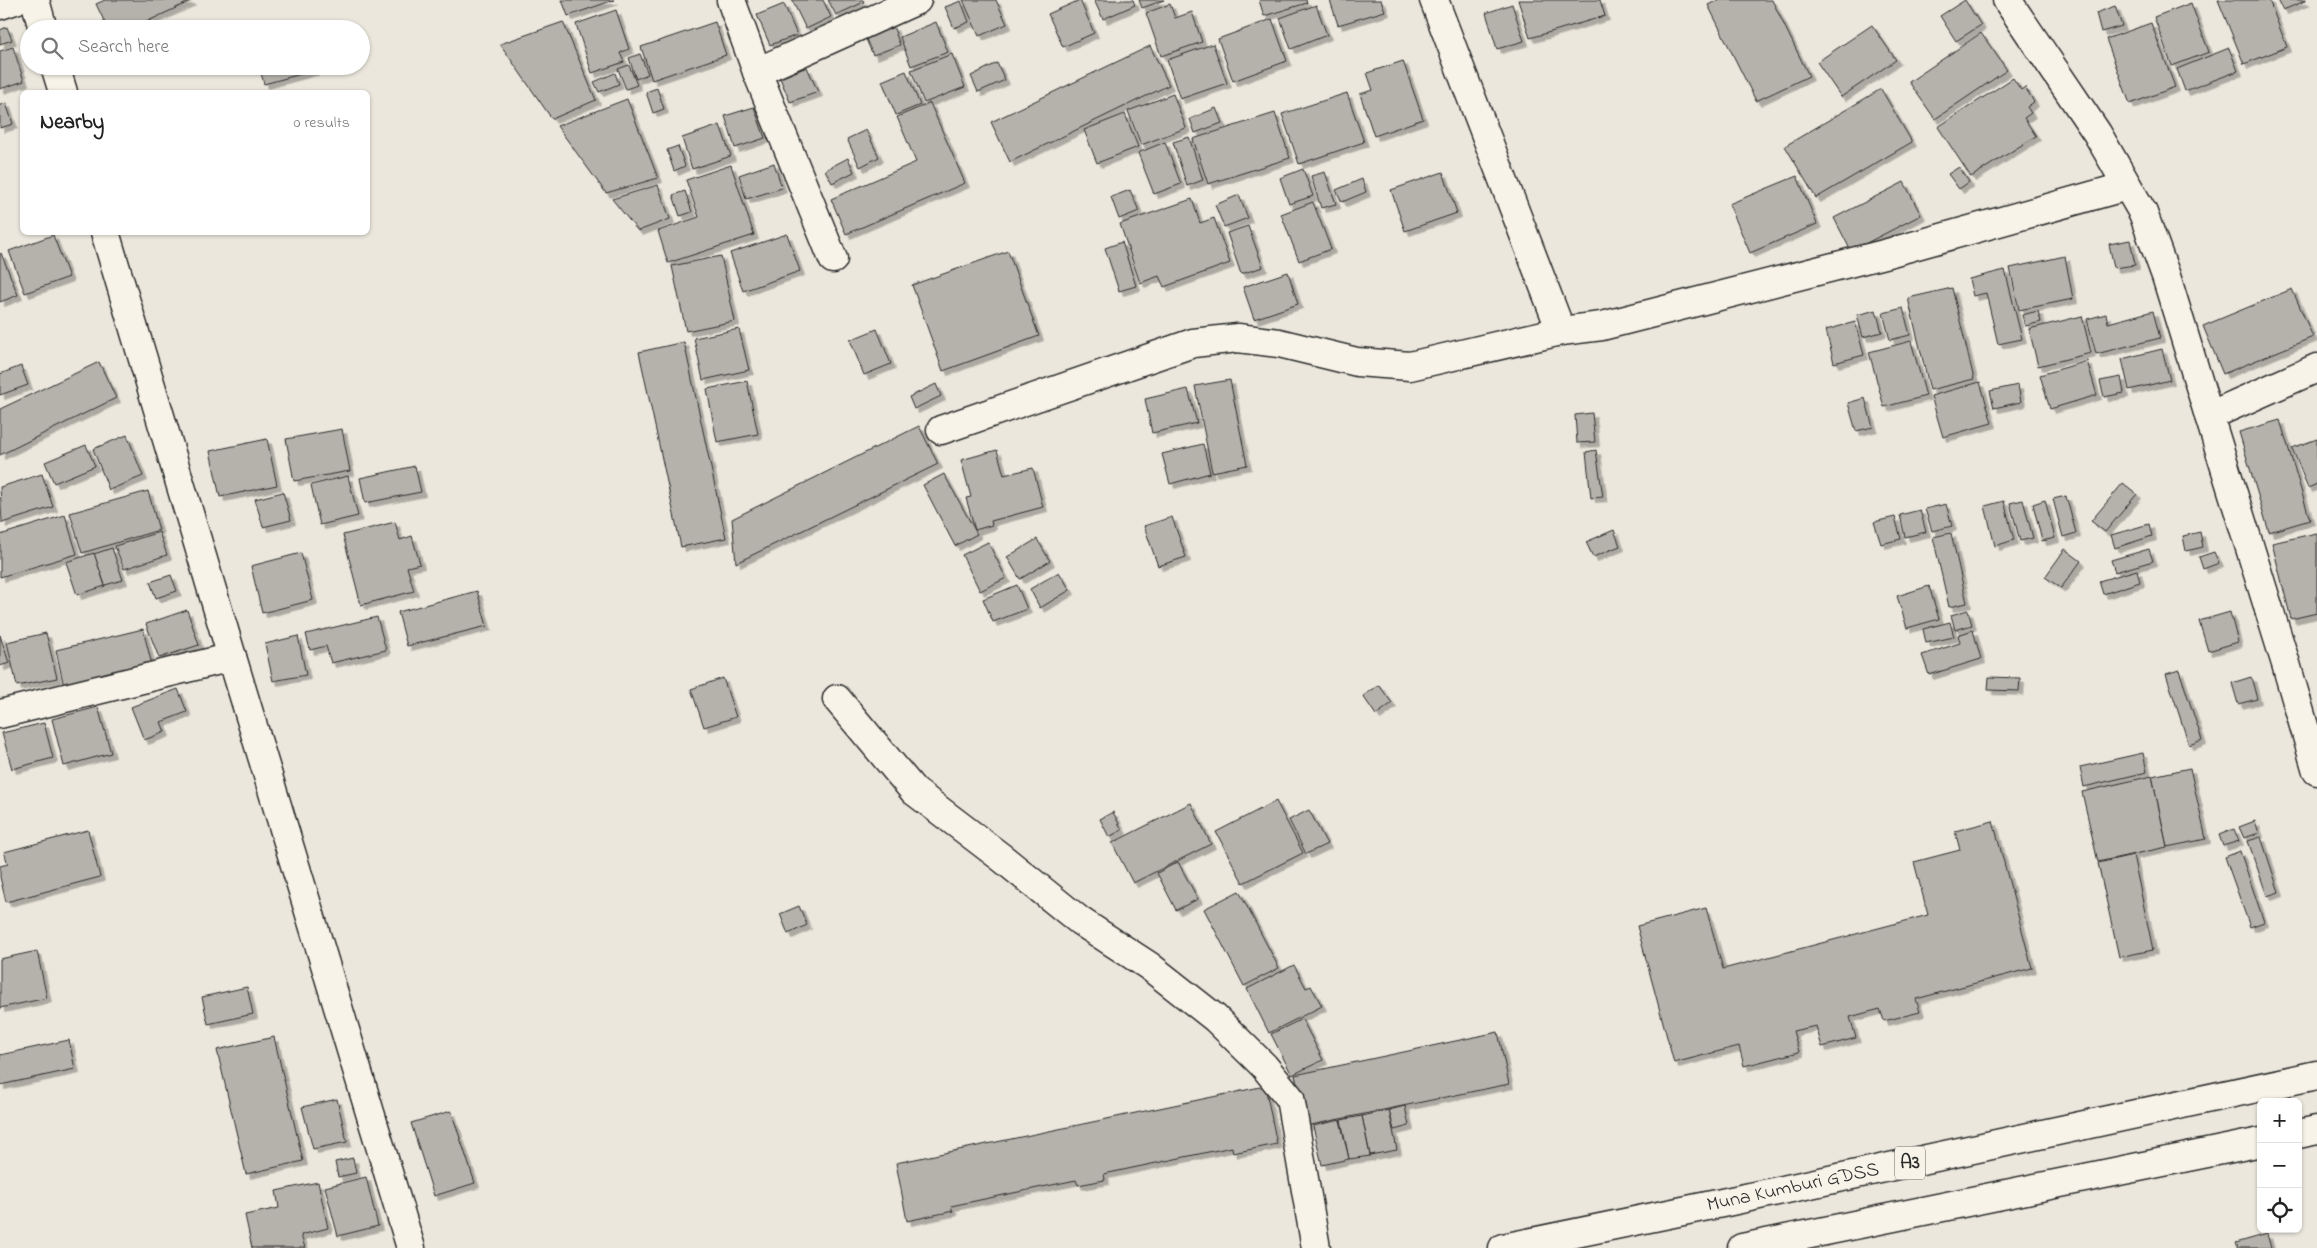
<!DOCTYPE html>
<html lang="en">
<head>
<meta charset="utf-8">
<style>
  :root { --surface:#fff; --page:#f2f2f2; --text:#222; --muted:#767676; --line:#e0e0e0 }
  body { margin:0; font-family:"Indie Flower",sans-serif; background:var(--page); color:var(--text) }
  .controls { position:absolute; right:15px; bottom:15px; display:grid; overflow:hidden; border-radius:8px; box-shadow:0 1px 4px #0004 }
  .controls button { width:45px; height:45px; display:grid; place-items:center; padding:0; border:0; border-bottom:1px solid var(--line); background:var(--surface); color:var(--text); font:25px sans-serif }
  .list { margin:0; padding:0; list-style:none }
  h2 { display:flex; justify-content:space-between; align-items:center; height:65px; margin:0; padding:0 20px; font-size:21px }
  h2 small { font-size:16px; font-weight:400; color:var(--muted) }
  .icon { flex:none; width:28px; height:28px; fill:none; stroke:currentColor; stroke-width:2; stroke-linecap:round; stroke-linejoin:round }
  .map { position:relative; flex:none; width:2317px; height:1248px; overflow:hidden }
  .search { position:absolute; background:var(--surface); box-shadow:0 1px 4px #0004; left:20px; top:20px; width:350px; height:55px; display:flex; align-items:center; gap:12px; box-sizing:border-box; padding:0 18px; border-radius:28px; color:var(--muted); font-size:19px }
  .panel { position:absolute; background:var(--surface); box-shadow:0 1px 4px #0004; left:20px; top:90px; width:350px; height:145px; border-radius:8px }
  .map>svg:first-child { display:block }
  .building { fill:#b5b2ab; stroke:#2b2b2b; filter:url(#shadow) }
  .lines { fill:none; stroke-linecap:round; stroke-linejoin:round }
  .minor-casing { stroke:#2b2b2b; stroke-width:31 }
  .highway-casing { stroke:#2b2b2b; stroke-width:31 }
  .minor { stroke:#f7f3e8; stroke-width:28 }
  .highway { stroke:#f7f3e8; stroke-width:28 }
  .labels { text-anchor:middle; dominant-baseline:central; stroke-width:4; stroke-linejoin:round; paint-order:stroke }
  .shield { fill:#f7f3e8; stroke:#686764; stroke-width:1 }
  .shield-label { font-size:19px; font-weight:bold; fill:#2b2b2b }
  .street-label { font-size:20px; fill:#2b2b2b; stroke:#f7f3e8 }
</style>
</head>
<body>
<div class="map">
<svg width="2317" height="1248" viewBox="0 0 2317 1248">
  <defs>
    <filter id="shadow"><feDropShadow dx="4.5" dy="4.5" stdDeviation="0" flood-color="#0004"/></filter>
  </defs>
  <rect width="100%" height="100%" fill="#ebe7dd"/>
  <filter id="ink" filterUnits="userSpaceOnUse"><feTurbulence type="fractalNoise" baseFrequency=".02" numOctaves="2"/><feDisplacementMap in="SourceGraphic" scale="10" xChannelSelector="R" yChannelSelector="G"/><feConvolveMatrix kernelMatrix="1 2 1 2 8 2 1 2 1" color-interpolation-filters="sRGB"/></filter>
  <g filter="url(#ink)">
    <g class="building">
      <polygon points="105,0 190,0 191,1 131,29 108,29 96,4"/>
      <polygon points="562,0 614,0 568,16"/>
      <polygon points="792,0 823,0 831,17 806,29"/>
      <polygon points="828,0 863,0 864,2 836,15"/>
      <polygon points="963,0 996,0 1007,24 979,36"/>
      <polygon points="1080,0 1094,33 1063,47 1048,14"/>
      <polygon points="1094,0 1133,0 1135,5 1103,19"/>
      <polygon points="1139,0 1164,0 1142,8"/>
      <polygon points="1259,0 1306,0 1307,3 1264,16"/>
      <polygon points="1330,0 1381,0 1385,11 1338,25"/>
      <polygon points="1518,0 1600,0 1605,16 1530,38"/>
      <polygon points="1718,0 1772,0 1809,76 1756,101 1708,5"/>
      <polygon points="1965,0 1981,25 1956,41 1940,16"/>
      <polygon points="2218,0 2269,0 2287,47 2244,64"/>
      <polygon points="2278,0 2305,0 2305,1 2283,10"/>
      <polygon points="961,1 969,22 954,28 945,7"/>
      <polygon points="2191,3 2209,52 2172,66 2154,17"/>
      <polygon points="784,4 797,35 770,45 757,15"/>
      <polygon points="1170,4 1175,18 1192,12 1202,42 1161,56 1146,13"/>
      <polygon points="1512,4 1524,41 1497,49 1486,13"/>
      <polygon points="1316,5 1327,35 1291,49 1280,18"/>
      <polygon points="2115,6 2122,26 2101,32 2096,13"/>
      <polygon points="616,10 629,49 620,53 624,62 592,73 576,24"/>
      <polygon points="1272,19 1287,61 1233,81 1218,39"/>
      <polygon points="268,21 271,29 249,29 249,26"/>
      <polygon points="563,22 596,100 552,119 500,44"/>
      <polygon points="715,22 726,55 652,80 641,47"/>
      <polygon points="936,22 948,52 911,66 900,37"/>
      <polygon points="2151,23 2175,87 2130,104 2106,39"/>
      <polygon points="1872,25 1896,60 1841,97 1817,62"/>
      <polygon points="893,26 900,45 873,55 865,37"/>
      <polygon points="7,27 12,40 0,44 0,30"/>
      <polygon points="1981,33 2007,70 1935,119 1909,82"/>
      <polygon points="1213,44 1227,83 1180,99 1167,60"/>
      <polygon points="1150,46 1169,85 1010,162 991,122"/>
      <polygon points="13,47 24,81 0,89 0,51"/>
      <polygon points="2229,48 2238,71 2185,91 2177,69"/>
      <polygon points="640,54 648,74 636,79 629,58"/>
      <polygon points="952,54 965,87 924,103 911,70"/>
      <polygon points="1403,61 1423,119 1374,136 1360,94 1373,90 1367,73"/>
      <polygon points="997,63 1005,80 978,92 971,76"/>
      <polygon points="629,65 637,85 626,89 618,69"/>
      <polygon points="259,66 322,66 323,68 264,84"/>
      <polygon points="807,67 818,92 790,102 780,78"/>
      <polygon points="906,71 920,105 896,115 882,81"/>
      <polygon points="615,73 619,84 599,92 594,82"/>
      <polygon points="2013,78 2021,90 2025,87 2034,102 2027,107 2031,113 2024,118 2036,136 1971,177 1938,127"/>
      <polygon points="657,88 664,109 653,113 646,92"/>
      <polygon points="1881,89 1912,142 1816,198 1785,146"/>
      <polygon points="1347,93 1364,142 1299,164 1282,114"/>
      <polygon points="1173,94 1186,128 1141,145 1128,111"/>
      <polygon points="627,99 658,178 606,193 557,126"/>
      <polygon points="6,103 13,124 0,128 0,105"/>
      <polygon points="930,103 965,183 846,234 831,199 916,162 897,117"/>
      <polygon points="754,107 765,138 735,148 725,116"/>
      <polygon points="1216,108 1222,123 1195,133 1190,119"/>
      <polygon points="1275,113 1290,158 1208,184 1193,139"/>
      <polygon points="1125,114 1138,147 1097,163 1084,130"/>
      <polygon points="720,125 731,156 692,169 682,138"/>
      <polygon points="866,130 879,157 860,167 847,139"/>
      <polygon points="1189,137 1203,180 1187,186 1173,142"/>
      <polygon points="1165,142 1181,184 1154,194 1138,153"/>
      <polygon points="678,146 685,166 674,171 667,150"/>
      <polygon points="848,158 854,172 832,183 825,170"/>
      <polygon points="774,163 782,188 746,199 739,175"/>
      <polygon points="731,165 754,235 668,263 658,231 699,217 686,180"/>
      <polygon points="1959,167 1969,182 1959,189 1948,174"/>
      <polygon points="1303,169 1313,196 1289,204 1280,178"/>
      <polygon points="1325,172 1336,204 1321,208 1311,176"/>
      <polygon points="1443,172 1457,213 1405,231 1391,190"/>
      <polygon points="1797,176 1817,224 1750,253 1729,204"/>
      <polygon points="1362,179 1366,192 1342,202 1336,190"/>
      <polygon points="1904,182 1921,215 1851,251 1834,218"/>
      <polygon points="658,185 670,219 638,231 612,199"/>
      <polygon points="1130,190 1139,211 1119,219 1111,197"/>
      <polygon points="685,191 692,212 680,216 673,195"/>
      <polygon points="1239,195 1248,218 1224,227 1215,205"/>
      <polygon points="1192,199 1200,223 1214,218 1230,263 1164,287 1159,276 1140,283 1120,224"/>
      <polygon points="1313,202 1331,249 1299,261 1281,214"/>
      <polygon points="1248,226 1263,267 1241,274 1227,233"/>
      <polygon points="787,234 800,271 743,291 730,253"/>
      <polygon points="53,235 69,277 25,293 9,251"/>
      <polygon points="2130,240 2135,265 2114,268 2109,244"/>
      <polygon points="1122,242 1136,286 1119,291 1105,248"/>
      <polygon points="1008,251 1039,336 943,371 912,285"/>
      <polygon points="1,253 18,295 0,302 0,254"/>
      <polygon points="721,256 735,321 686,331 672,266"/>
      <polygon points="2065,256 2073,299 2019,310 2010,268"/>
      <polygon points="2005,270 2022,339 1998,344 1986,293 1973,296 1969,279"/>
      <polygon points="1288,272 1298,304 1254,319 1243,287"/>
      <polygon points="1952,288 1974,379 1930,390 1908,298"/>
      <polygon points="2292,289 2313,337 2223,374 2203,326"/>
      <polygon points="1903,308 1910,335 1890,340 1883,313"/>
      <polygon points="1876,310 1882,332 1863,337 1857,315"/>
      <polygon points="2038,311 2041,322 2025,326 2022,315"/>
      <polygon points="2153,311 2160,338 2096,354 2087,319 2106,314 2108,323"/>
      <polygon points="2082,316 2091,353 2038,366 2029,329"/>
      <polygon points="1855,322 1864,355 1834,363 1826,330"/>
      <polygon points="739,329 749,370 703,380 694,338"/>
      <polygon points="877,329 891,364 864,375 850,340"/>
      <polygon points="1911,341 1926,396 1884,407 1869,352"/>
      <polygon points="684,342 726,538 681,547 639,352"/>
      <polygon points="2162,349 2170,380 2129,390 2122,359"/>
      <polygon points="2087,361 2097,395 2050,409 2040,375"/>
      <polygon points="99,362 116,398 0,455 0,409"/>
      <polygon points="21,366 28,385 0,395 0,374"/>
      <polygon points="2121,377 2124,393 2104,397 2100,381"/>
      <polygon points="1230,380 1247,465 1212,472 1195,386"/>
      <polygon points="747,381 758,434 717,442 707,389"/>
      <polygon points="1980,382 1992,423 1943,437 1931,396"/>
      <polygon points="936,384 941,396 914,409 909,397"/>
      <polygon points="2018,385 2021,402 1994,408 1990,391"/>
      <polygon points="1188,389 1197,423 1152,433 1145,399"/>
      <polygon points="1865,398 1873,427 1856,431 1848,403"/>
      <polygon points="1592,413 1595,442 1577,443 1575,415"/>
      <polygon points="2280,420 2310,520 2269,532 2239,432"/>
      <polygon points="919,426 938,464 736,563 732,519"/>
      <polygon points="342,429 350,471 294,481 286,439"/>
      <polygon points="127,435 143,476 109,490 93,449"/>
      <polygon points="267,439 277,485 220,497 210,451"/>
      <polygon points="2317,439 2317,484 2308,488 2292,448"/>
      <polygon points="1203,444 1210,473 1170,484 1162,454"/>
      <polygon points="86,445 95,466 54,483 45,462"/>
      <polygon points="997,450 1004,475 1033,468 1043,507 991,521 992,525 975,530 966,498 971,497 961,460"/>
      <polygon points="1596,450 1603,497 1591,498 1586,452"/>
      <polygon points="415,466 421,492 365,503 360,478"/>
      <polygon points="42,474 53,507 2,523 0,487"/>
      <polygon points="944,474 977,534 955,546 923,485"/>
      <polygon points="348,476 358,516 320,525 311,485"/>
      <polygon points="2123,483 2137,494 2105,532 2091,521"/>
      <polygon points="148,491 159,530 82,553 70,513"/>
      <polygon points="283,492 291,520 263,527 255,499"/>
      <polygon points="2066,496 2076,533 2063,537 2053,499"/>
      <polygon points="2023,500 2033,538 2020,541 2010,503"/>
      <polygon points="2045,500 2055,538 2042,541 2033,504"/>
      <polygon points="2004,501 2014,540 1995,546 1985,506"/>
      <polygon points="1946,504 1952,526 1932,531 1925,509"/>
      <polygon points="1920,510 1926,532 1905,537 1900,515"/>
      <polygon points="65,515 77,554 0,577 0,535"/>
      <polygon points="1172,517 1186,557 1158,566 1144,526"/>
      <polygon points="1895,517 1901,539 1881,544 1874,522"/>
      <polygon points="395,522 400,540 412,536 420,564 407,567 414,591 361,605 343,535"/>
      <polygon points="2149,524 2152,536 2115,548 2111,535"/>
      <polygon points="1614,530 1620,546 1593,557 1586,542"/>
      <polygon points="159,532 167,555 124,569 115,546"/>
      <polygon points="2200,532 2203,547 2186,551 2183,536"/>
      <polygon points="1951,533 1967,603 1949,607 1933,537"/>
      <polygon points="2317,533 2317,613 2291,619 2272,543"/>
      <polygon points="1037,539 1050,561 1020,579 1007,557"/>
      <polygon points="988,542 1006,578 980,591 962,555"/>
      <polygon points="112,548 123,580 105,585 94,554"/>
      <polygon points="2065,549 2081,561 2061,588 2045,577"/>
      <polygon points="2149,549 2153,561 2115,572 2111,560"/>
      <polygon points="2214,552 2219,563 2203,569 2199,557"/>
      <polygon points="94,553 105,586 77,595 66,562"/>
      <polygon points="301,553 313,600 262,613 251,566"/>
      <polygon points="2137,570 2140,582 2103,594 2099,581"/>
      <polygon points="1059,572 1070,590 1040,608 1030,589"/>
      <polygon points="171,575 177,591 156,598 150,582"/>
      <polygon points="1017,585 1027,609 993,622 983,599"/>
      <polygon points="1929,586 1939,619 1907,628 1897,596"/>
      <polygon points="477,591 487,626 407,646 398,612"/>
      <polygon points="187,610 199,645 159,658 146,624"/>
      <polygon points="1968,610 1972,625 1955,630 1951,615"/>
      <polygon points="2230,612 2238,642 2208,651 2199,621"/>
      <polygon points="377,617 386,650 331,663 326,646 310,650 306,634"/>
      <polygon points="1950,622 1954,637 1926,643 1923,629"/>
      <polygon points="143,629 152,665 64,687 56,650"/>
      <polygon points="1973,630 1981,659 1929,675 1922,655 1960,643 1958,635"/>
      <polygon points="46,633 57,678 17,686 7,642"/>
      <polygon points="0,635 9,663 0,666"/>
      <polygon points="298,636 306,675 273,681 265,644"/>
      <polygon points="2179,670 2202,740 2189,745 2166,674"/>
      <polygon points="1989,677 2020,678 2019,691 1988,690"/>
      <polygon points="2251,677 2257,699 2238,704 2232,683"/>
      <polygon points="723,678 736,717 704,727 691,689"/>
      <polygon points="1379,685 1392,703 1376,715 1363,696"/>
      <polygon points="178,689 187,712 161,722 165,732 144,740 131,707"/>
      <polygon points="98,707 111,753 64,766 52,719"/>
      <polygon points="44,723 53,758 12,769 2,733"/>
      <polygon points="2143,753 2147,772 2084,787 2080,767"/>
      <polygon points="2190,768 2206,839 2167,847 2152,776"/>
      <polygon points="2152,776 2167,847 2098,862 2082,792"/>
      <polygon points="1276,801 1303,853 1243,883 1216,832"/>
      <polygon points="1191,803 1211,844 1133,883 1112,843"/>
      <polygon points="1309,810 1327,844 1306,854 1289,820"/>
      <polygon points="1113,812 1122,830 1109,837 1100,819"/>
      <polygon points="1993,821 2032,968 1916,999 1920,1012 1884,1021 1880,1009 1850,1017 1856,1038 1822,1047 1816,1026 1793,1031 1799,1052 1744,1066 1739,1046 1674,1063 1637,926 1706,908 1723,969 1928,915 1914,862 1960,850 1955,831"/>
      <polygon points="2255,821 2259,833 2244,838 2239,827"/>
      <polygon points="2234,829 2239,841 2223,846 2219,835"/>
      <polygon points="88,830 100,877 6,902 0,877 0,866 8,864 4,852"/>
      <polygon points="2261,837 2279,892 2267,896 2248,841"/>
      <polygon points="2240,851 2264,922 2250,927 2225,857"/>
      <polygon points="2133,855 2153,950 2119,957 2098,863"/>
      <polygon points="1178,862 1198,899 1176,910 1157,873"/>
      <polygon points="1239,891 1279,968 1244,986 1204,909"/>
      <polygon points="799,906 807,925 788,934 780,914"/>
      <polygon points="37,951 47,998 0,1008 0,959"/>
      <polygon points="1294,965 1306,988 1311,986 1322,1006 1269,1033 1247,989"/>
      <polygon points="247,987 253,1014 208,1024 202,997"/>
      <polygon points="1302,1019 1323,1060 1292,1075 1271,1034"/>
      <polygon points="1498,1032 1509,1084 1306,1126 1295,1075"/>
      <polygon points="274,1037 303,1161 246,1174 217,1050"/>
      <polygon points="69,1040 75,1069 0,1085 0,1055"/>
      <polygon points="1265,1086 1277,1144 1233,1153 1232,1147 1104,1174 1105,1180 1078,1185 1076,1180 951,1206 953,1211 907,1221 896,1163"/>
      <polygon points="337,1099 347,1142 313,1149 302,1107"/>
      <polygon points="1405,1106 1409,1126 1394,1130 1389,1110"/>
      <polygon points="1389,1110 1397,1150 1370,1155 1362,1116"/>
      <polygon points="451,1111 475,1183 434,1196 411,1123"/>
      <polygon points="1362,1116 1370,1156 1349,1159 1341,1120"/>
      <polygon points="1340,1120 1349,1159 1322,1165 1313,1126"/>
      <polygon points="353,1158 356,1173 338,1177 335,1162"/>
      <polygon points="366,1177 378,1226 338,1236 325,1187"/>
      <polygon points="318,1182 328,1228 301,1235 305,1248 252,1248 245,1215 279,1208 276,1191"/>
      <polygon points="2267,1234 2271,1248 2238,1248 2236,1243"/>
    </g>
    <g class="lines">
      <g class="minor-casing">
        <g id="minor">
          <polyline points="35,0 43,29"/>
          <polyline points="731,0 757,72 833,259"/>
          <polyline points="1434,0 1561,331"/>
          <polyline points="2007,0 2097,133 2143,213 2166,276 2209,416 2286,664 2317,771"/>
          <polyline points="0,5 15,0"/>
          <polyline points="55,66 63,92"/>
          <polyline points="757,72 917,0"/>
          <polyline points="2209,416 2317,368"/>
          <polyline points="941,430 1193,343 1238,338 1279,343 1357,362 1410,366 1561,331 1602,326 1888,253 2127,186"/>
          <polyline points="232,657 411,1248"/>
          <polyline points="837,699 914,791 1002,858 1080,921 1149,966 1215,1018 1264,1066 1290,1098 1316,1248"/>
          <polyline points="0,714 232,657 105,232"/>
        </g>
      </g>
      <g class="highway-casing">
        <g id="highway">
          <polyline points="2298,1134 2317,1130"/>
          <polyline points="1503,1248 1722,1203 2317,1075"/>
          <polyline points="1742,1248 2261,1142"/>
        </g>
      </g>
      <use href="#minor" class="minor"/>
      <use href="#highway" class="highway"/>
    </g>
  </g>
  <g class="labels">
    <rect class="shield" x="1895" y="1146.5" width="30" height="33" rx="4"/>
    <g class="shield-label">
      <text x="1910" y="1163">A3</text>
    </g>
    <g class="street-label">
      <text transform="translate(1793 1188) rotate(-12)">Muna Kumburi GDSS</text>
    </g>
  </g>
</svg>
<div class="controls">
<button>+</button>
<button>−</button>
<button><svg class="icon" aria-label="locate" viewBox="0 0 24 24"><circle cx="12" cy="12" r="6"/><path d="M12 2v4M12 18v4M2 12h4M18 12h4"/></svg></button>
</div>
<div class="search"><svg class="icon" aria-label="search" viewBox="0 0 24 24"><circle cx="10" cy="10" r="6"/><path d="M15 15l6 6"/></svg>Search here</div>
<section class="panel">
<h2>Nearby<small>0 results</small></h2>
<ul class="list">
</ul>
</section>
</div>
</body>
</html>
